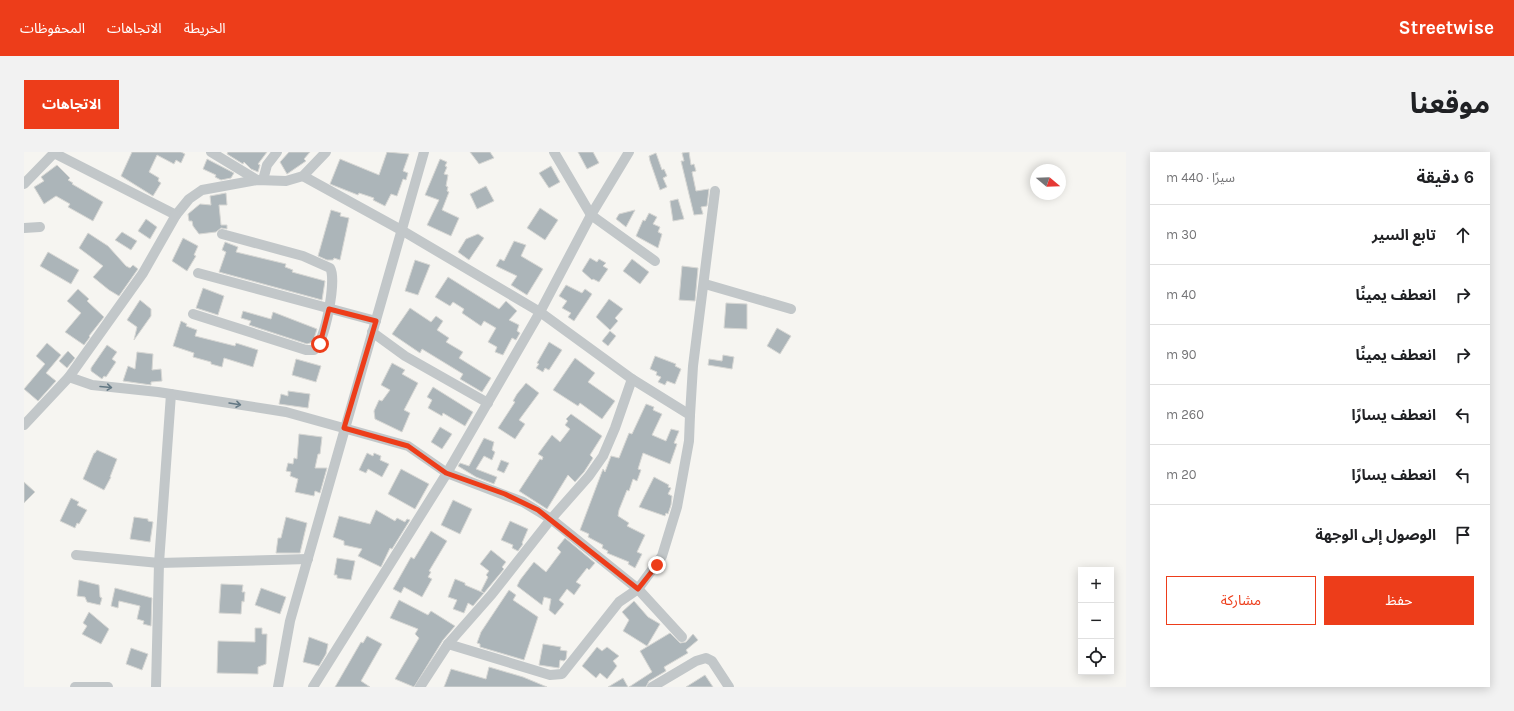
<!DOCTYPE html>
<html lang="ar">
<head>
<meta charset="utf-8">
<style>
  :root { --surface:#fff; --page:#f2f2f2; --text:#202124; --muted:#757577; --line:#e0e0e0; --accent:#ed3d1a }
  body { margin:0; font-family:Karla,"Noto Sans Arabic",sans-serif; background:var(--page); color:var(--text); direction:rtl }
  .controls { position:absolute; right:12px; bottom:12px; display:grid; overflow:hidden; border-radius:0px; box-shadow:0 2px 10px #0003 }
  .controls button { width:36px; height:36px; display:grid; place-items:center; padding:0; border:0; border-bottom:1px solid var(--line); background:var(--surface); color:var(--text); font:20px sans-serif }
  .compass { position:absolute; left:1006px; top:12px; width:36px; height:36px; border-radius:50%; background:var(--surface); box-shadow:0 2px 10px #0003; rotate:109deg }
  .stop { position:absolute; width:12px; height:12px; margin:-9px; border:3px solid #ed3d1a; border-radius:50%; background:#fff }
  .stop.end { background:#ed3d1a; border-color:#fff; box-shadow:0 1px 4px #0008 }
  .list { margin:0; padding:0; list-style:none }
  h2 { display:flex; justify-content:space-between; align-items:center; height:52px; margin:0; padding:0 16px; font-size:17px }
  h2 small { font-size:13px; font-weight:400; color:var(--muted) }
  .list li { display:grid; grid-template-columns:26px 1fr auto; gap:12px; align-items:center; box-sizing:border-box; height:60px; padding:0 16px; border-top:1px solid var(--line) }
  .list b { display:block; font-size:15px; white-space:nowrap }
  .list em { font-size:13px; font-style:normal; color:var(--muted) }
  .actions { display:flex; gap:8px; padding:12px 16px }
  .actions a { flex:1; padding:9px 0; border:1px solid var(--accent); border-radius:0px; text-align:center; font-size:14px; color:var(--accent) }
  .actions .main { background:var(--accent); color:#fff }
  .icon { flex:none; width:22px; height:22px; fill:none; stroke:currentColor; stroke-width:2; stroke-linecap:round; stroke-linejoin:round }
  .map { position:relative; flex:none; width:1102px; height:535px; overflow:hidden; direction:ltr; border-radius:0px }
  header { display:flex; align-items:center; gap:24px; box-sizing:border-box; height:56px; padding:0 20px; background:var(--accent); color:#fff }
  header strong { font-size:19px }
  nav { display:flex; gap:22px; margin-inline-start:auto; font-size:14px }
  .intro { display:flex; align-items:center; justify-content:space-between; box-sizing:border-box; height:96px; padding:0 24px }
  h1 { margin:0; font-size:28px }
  .button { padding:10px 18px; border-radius:0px; background:var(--accent); color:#fff; font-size:14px; font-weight:700 }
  main { display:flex; gap:24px; padding:0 24px }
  aside { flex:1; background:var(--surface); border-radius:0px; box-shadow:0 2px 10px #0003 }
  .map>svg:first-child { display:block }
  .building { fill:#acb5b9; stroke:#d7d7d4 }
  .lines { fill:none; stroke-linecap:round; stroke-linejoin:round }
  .minor { stroke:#c2c7c9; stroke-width:10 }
  .oneway { stroke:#637884 }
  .route { stroke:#ed3d1a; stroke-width:5 }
</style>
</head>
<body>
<header>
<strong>Streetwise</strong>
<nav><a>الخريطة</a><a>الاتجاهات</a><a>المحفوظات</a></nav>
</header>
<div class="intro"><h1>موقعنا</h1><a class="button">الاتجاهات</a></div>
<main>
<aside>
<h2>6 دقيقة<small>سيرًا · 440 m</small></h2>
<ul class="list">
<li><svg class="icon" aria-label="ahead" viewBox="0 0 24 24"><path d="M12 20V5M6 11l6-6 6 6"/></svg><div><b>تابع السير</b></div><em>30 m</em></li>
<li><svg class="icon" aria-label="right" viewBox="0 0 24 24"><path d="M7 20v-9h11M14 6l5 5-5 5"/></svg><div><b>انعطف يمينًا</b></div><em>40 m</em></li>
<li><svg class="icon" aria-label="right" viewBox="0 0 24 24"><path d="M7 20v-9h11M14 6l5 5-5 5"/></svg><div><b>انعطف يمينًا</b></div><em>90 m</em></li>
<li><svg class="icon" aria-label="left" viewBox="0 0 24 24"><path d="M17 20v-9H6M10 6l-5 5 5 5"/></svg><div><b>انعطف يسارًا</b></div><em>260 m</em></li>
<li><svg class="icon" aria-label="left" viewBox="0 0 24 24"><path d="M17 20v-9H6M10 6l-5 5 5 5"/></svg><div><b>انعطف يسارًا</b></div><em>20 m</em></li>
<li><svg class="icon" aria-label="arrive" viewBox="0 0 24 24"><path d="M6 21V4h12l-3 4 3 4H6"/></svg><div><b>الوصول إلى الوجهة</b></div></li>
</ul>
<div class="actions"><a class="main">حفظ</a><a>مشاركة</a></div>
</aside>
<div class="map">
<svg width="1102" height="535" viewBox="0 0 1102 535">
  <rect width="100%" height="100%" fill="#f6f5f1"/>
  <g class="building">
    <polygon points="108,0 157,0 161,2 157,11 152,8 150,12 133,3 125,20 135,26 134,29 137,31 129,44 97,24"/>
    <polygon points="204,0 243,0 234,12 236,13 234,20 227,17 220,10 219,12 203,2"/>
    <polygon points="265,0 286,0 280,7 282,9 263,22 256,10"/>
    <polygon points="363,0 385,2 379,19 384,21 382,28 379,27 373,44 367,42 361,54 349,48 350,46 335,41 334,43 306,32 316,7 355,23"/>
    <polygon points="446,0 466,0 470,6 455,12"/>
    <polygon points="554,0 569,0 575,11 563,17"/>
    <polygon points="665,0 667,13 670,12 672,19 668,20 672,39 685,37 683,54 677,55 679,62 670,63 657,9 660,9 658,1"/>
    <polygon points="632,1 638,18 640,17 643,24 639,26 643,35 636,38 626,9 625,4"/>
    <polygon points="183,7 210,21 207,26 197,28 191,25 192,23 179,17"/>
    <polygon points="416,7 423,10 421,14 423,15 420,22 424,23 422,34 424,35 423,39 425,40 418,58 435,66 427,84 403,73 415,48 401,43"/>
    <polygon points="33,13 46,26 44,28 49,31 48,32 79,50 69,69 44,55 46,52 32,44 20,52 16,45 10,35 20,29 17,25"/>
    <polygon points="527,14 536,30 525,36 515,21"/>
    <polygon points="462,34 470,49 453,57 446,42"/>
    <polygon points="202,41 203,53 195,53 197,73 203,73 203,77 197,76 192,80 175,82 169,74 168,69 165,69 164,62 176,52 187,53 186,44"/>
    <polygon points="654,47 660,67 649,69 646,49"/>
    <polygon points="516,56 534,68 521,88 503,76"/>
    <polygon points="307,58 317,61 316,64 325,66 316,108 310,106 309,108 303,108 294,104"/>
    <polygon points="611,58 602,75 592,67 595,62"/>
    <polygon points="625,61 633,65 629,72 636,75 634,80 638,82 634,96 612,84 619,68 621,69"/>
    <polygon points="122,67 133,75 126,87 114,79"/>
    <polygon points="98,80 113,89 107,98 91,88"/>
    <polygon points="64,81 84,94 102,114 106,116 109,113 114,117 95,144 85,138 69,125 79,114 55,96"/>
    <polygon points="454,82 460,86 445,108 434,100 442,87"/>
    <polygon points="159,86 174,94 170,103 172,104 163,119 148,109"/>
    <polygon points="490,89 502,93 497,104 519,117 503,143 487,133 493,124 472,114 476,107 480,109"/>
    <polygon points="201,90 214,95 212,100 262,112 261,115 269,118 268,120 301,129 298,148 195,120 202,100 198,98"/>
    <polygon points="24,100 55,118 47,132 16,114"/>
    <polygon points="566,106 573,110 575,107 582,111 579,114 584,117 575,130 569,127 568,128 558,119"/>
    <polygon points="608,107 625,120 616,132 599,119"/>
    <polygon points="391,108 406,113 394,143 381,139"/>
    <polygon points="658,114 674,116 671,149 655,148"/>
    <polygon points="424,125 475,157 482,149 493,159 485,168 495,173 493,179 496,181 492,188 488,186 479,203 471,200 473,195 464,190 472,176 460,169 457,174 438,161 440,157 429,150 426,154 411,145"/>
    <polygon points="542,133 558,141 561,137 568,142 550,169 544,165 547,161 538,156 543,149 535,144"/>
    <polygon points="179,136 200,144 194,163 172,156"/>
    <polygon points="54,137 65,147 63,149 80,165 65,184 66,185 60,193 41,180 57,161 43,149"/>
    <polygon points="585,147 599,157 591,166 594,169 586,178 572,165"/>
    <polygon points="116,148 127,157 127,164 110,188 113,175 103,168"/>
    <polygon points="702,151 723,152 723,177 700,176"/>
    <polygon points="386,156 407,170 412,164 419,169 413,178 425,186 422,190 439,200 435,206 467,226 458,240 436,227 439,222 398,197 396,201 368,182"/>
    <polygon points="219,159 247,167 249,160 293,177 289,190 283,192 225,173 227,169 217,166"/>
    <polygon points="157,169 163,172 162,174 173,178 171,184 211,194 212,191 234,198 229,215 200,206 198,215 187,212 187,210 169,205 170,201 149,194"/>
    <polygon points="753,176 767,184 756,202 743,194"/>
    <polygon points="586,179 592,184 584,194 578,189"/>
    <polygon points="525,190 538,198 525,218 521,216 519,220 512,216 515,212 513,211"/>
    <polygon points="23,191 37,203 22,221 32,229 14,249 0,237 21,212 12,204"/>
    <polygon points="83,193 93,200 88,207 92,210 82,225 80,224 78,227 67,219 67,216"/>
    <polygon points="44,199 51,206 43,216 35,209"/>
    <polygon points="113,200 129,202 128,218 137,217 138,229 127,230 127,233 99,229 104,214 111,217"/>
    <polygon points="699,203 710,205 708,217 684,213 685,207 698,209"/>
    <polygon points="631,204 652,212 651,214 657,217 651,232 643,229 641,233 634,230 637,225 632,223 633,220 626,217"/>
    <polygon points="551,206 571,221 564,230 591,249 578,267 556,251 554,254 529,238"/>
    <polygon points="272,207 297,214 292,230 268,223"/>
    <polygon points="368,211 381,218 378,222 394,231 380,258 386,261 378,280 351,267 350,259 355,248 358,249 366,238 357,233"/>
    <polygon points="502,231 515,241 495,268 501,272 491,287 474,276 491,250 489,249 493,242"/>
    <polygon points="409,235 449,260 441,274 419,261 418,264 404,256 408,248 403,245"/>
    <polygon points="264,239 286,242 284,256 255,252 257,242 264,244"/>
    <polygon points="622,252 630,255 629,258 638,262 628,283 642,289 647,277 655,279 650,291 653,292 646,312 619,301 614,317 617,318 613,329 609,327 605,339 603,338 595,358 594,364 605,371 603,374 621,383 613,400 618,402 611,416 604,412 605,410 583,401 584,399 578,396 579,393 564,385 565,382 556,378 579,317 581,320 587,304 595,306 605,281 608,282"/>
    <polygon points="547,262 578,284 566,303 569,306 560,320 551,330 544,323 523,357 495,339 516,307 518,308 519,305 514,302 528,283 536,290 546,277 541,273 544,269 542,267"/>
    <polygon points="416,275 428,282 418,297 407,290"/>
    <polygon points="275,282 298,285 296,302 294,302 291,316 303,316 296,341 291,339 290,344 271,340 274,327 266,324 267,320 262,319 264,311 269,312 270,306 273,307"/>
    <polygon points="460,286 470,290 468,298 471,300 468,308 460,304 452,317 473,325 470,332 452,325 434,314 436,311 445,314"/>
    <polygon points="73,298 93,307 86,325 87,325 80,338 59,327 70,301 71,301"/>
    <polygon points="343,301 349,304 350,301 357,304 356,308 365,312 358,325 344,317 342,321 335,318"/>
    <polygon points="477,308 485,311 480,321 473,318"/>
    <polygon points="377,317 405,332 391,357 364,342"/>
    <polygon points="630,325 645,333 644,335 647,336 644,342 648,344 647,353 644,362 642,361 641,364 615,355"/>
    <polygon points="0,330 11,340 0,351"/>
    <polygon points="47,346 55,350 53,353 63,358 55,372 53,371 51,376 36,369"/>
    <polygon points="429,348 448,357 436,382 417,373"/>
    <polygon points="352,358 371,369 373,366 381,370 383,367 386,368 368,397 366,396 357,415 334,404 338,397 320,393 320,389 309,385 315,364 346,372"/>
    <polygon points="110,365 124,367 124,369 129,370 126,390 106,387"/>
    <polygon points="262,365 283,371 276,401 252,401 254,386 257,386"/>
    <polygon points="486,369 504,377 498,391 499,392 494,399 488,396 489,393 477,388"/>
    <polygon points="407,379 423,389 405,419 407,420 404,425 408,427 398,445 380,435 377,441 369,437 387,405 390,407"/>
    <polygon points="541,386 571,411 565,418 563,416 552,430 557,433 550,443 543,437 535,448 540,452 531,463 525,458 527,447 520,445 518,453 493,434 496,428 510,410 522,420 537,400 533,396"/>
    <polygon points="467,398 482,410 478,415 480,417 460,441 457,439 464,425 462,423 465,419 456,412"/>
    <polygon points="313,406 331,409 327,428 313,426 313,423 310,423"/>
    <polygon points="431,427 441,431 441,433 460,441 449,454 444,451 440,461 429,457 433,448 424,445"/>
    <polygon points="55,428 75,433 76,445 78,446 76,453 63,450 61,445 53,444"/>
    <polygon points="197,432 219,433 218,440 221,440 220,450 218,449 217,462 195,461"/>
    <polygon points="91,436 128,446 127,474 119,472 120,469 113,467 116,454 95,449 94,456 87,454"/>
    <polygon points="237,436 262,445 256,462 231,453"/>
    <polygon points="485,438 492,443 489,448 514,465 500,508 456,495 456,492 453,491 457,480"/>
    <polygon points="375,448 404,463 407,459 431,474 419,488 390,535 371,527 395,486 391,482 394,477 366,466"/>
    <polygon points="610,449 624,465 636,472 623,494 599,479 605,468 598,460"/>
    <polygon points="65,460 85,477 77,492 58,482 63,474 59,471"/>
    <polygon points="231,476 238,476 238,482 243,482 242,512 234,515 234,522 193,521 194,489 231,490"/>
    <polygon points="646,481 656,491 662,490 669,482 674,488 662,498 664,501 640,515 642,519 625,529 622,535 605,535 628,520 616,499"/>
    <polygon points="343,484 358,492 337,529 346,535 311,535 337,490 339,491"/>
    <polygon points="285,485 304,492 302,502 295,514 279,510"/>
    <polygon points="519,492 537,495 536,498 543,499 542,507 540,509 536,508 535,516 515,513"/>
    <polygon points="573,495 578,499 583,495 595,504 589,509 593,514 583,527 576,521 572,526 558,514"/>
    <polygon points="107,496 124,502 118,518 102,512"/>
    <polygon points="465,515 499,525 523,535 420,535 427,517 462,527"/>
    <polygon points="681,523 689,535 662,535"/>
    <polygon points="599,526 604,535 584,535"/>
  </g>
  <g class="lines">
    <g class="minor">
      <polyline points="187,0 233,28"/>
      <polyline points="530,0 567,63 631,109"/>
      <polyline points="30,1 152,63 165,47 178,38 233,28 262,29 279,24 302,0"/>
      <polyline points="279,24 379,79 516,160 608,227 591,276 579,304 565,324 527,367 468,442 424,492 396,535"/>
      <polyline points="239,28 243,13 253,0"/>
      <polyline points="0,32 31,0"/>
      <polyline points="0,76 16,75"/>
      <polyline points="174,121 352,169"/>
      <polyline points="681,132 767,157"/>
      <path d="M169,162L282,198H290C301,191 313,127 306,116L279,104L198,82"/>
      <polyline points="348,180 381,204 464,251"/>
      <polyline points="45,225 68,233 134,240 262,260 384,294 423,321 499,350 527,367 614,437 658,485"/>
      <polyline points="666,263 669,214 691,39"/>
      <polyline points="0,273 45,225 119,121 152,63"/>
      <polyline points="52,403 135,411 284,407"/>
      <polyline points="424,492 526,523 538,522 595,450 614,437 638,404 653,355 665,289 666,263 608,227"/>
      <polyline points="51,535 84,535"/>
      <polyline points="132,535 135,411 147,242"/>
      <polyline points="254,535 266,469 400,0"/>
      <polyline points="289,535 423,321 516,160 567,63 605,0"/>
      <polyline points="628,535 672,509 682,506 688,509 705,535"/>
    </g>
  </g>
  <defs><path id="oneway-shaft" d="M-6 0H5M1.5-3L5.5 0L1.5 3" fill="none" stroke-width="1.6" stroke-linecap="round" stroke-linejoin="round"/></defs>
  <g class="oneway">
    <use href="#oneway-shaft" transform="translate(82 235) rotate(5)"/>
    <use href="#oneway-shaft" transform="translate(211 252) rotate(9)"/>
  </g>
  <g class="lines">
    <polyline class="route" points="296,192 305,157 352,169 320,276 384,294 422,321 481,342 514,358 614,437 633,413"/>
  </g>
</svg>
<div class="controls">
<button>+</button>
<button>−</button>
<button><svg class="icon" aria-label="locate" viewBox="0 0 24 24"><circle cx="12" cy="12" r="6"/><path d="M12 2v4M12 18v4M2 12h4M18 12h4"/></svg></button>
</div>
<svg class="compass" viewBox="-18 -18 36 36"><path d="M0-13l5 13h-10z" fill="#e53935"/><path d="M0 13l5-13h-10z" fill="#757577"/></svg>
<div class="stop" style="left:296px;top:192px"></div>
<div class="stop end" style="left:633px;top:413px"></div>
</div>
</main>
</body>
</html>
